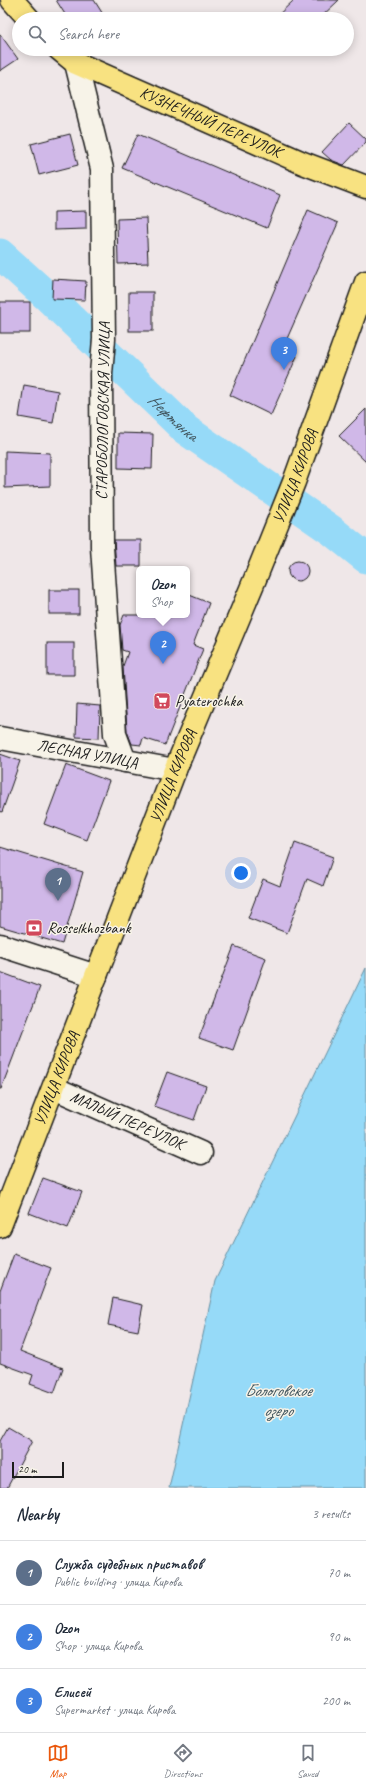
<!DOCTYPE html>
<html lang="en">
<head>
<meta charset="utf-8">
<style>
  :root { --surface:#fff; --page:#f6f6f7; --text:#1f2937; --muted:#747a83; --line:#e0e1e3; --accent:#ea580c }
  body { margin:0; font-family:Caveat,sans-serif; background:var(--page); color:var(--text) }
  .scale { position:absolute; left:12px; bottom:10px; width:52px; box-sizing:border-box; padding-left:4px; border:2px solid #1c1c1c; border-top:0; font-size:11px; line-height:14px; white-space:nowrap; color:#1c1c1c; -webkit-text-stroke:3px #f7f3e8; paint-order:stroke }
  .you { position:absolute; left:241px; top:873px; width:14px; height:14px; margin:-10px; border:3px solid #fff; border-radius:50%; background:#1a73e8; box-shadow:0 0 0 6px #1a73e833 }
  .badge { display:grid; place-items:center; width:26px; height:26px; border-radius:50%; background:var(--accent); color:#fff; font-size:13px; font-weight:700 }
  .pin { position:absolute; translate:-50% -33px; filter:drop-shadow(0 1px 2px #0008) }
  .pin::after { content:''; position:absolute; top:21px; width:14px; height:12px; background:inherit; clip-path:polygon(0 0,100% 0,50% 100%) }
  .popup { position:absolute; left:136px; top:566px; width:54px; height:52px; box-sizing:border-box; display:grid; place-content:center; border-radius:6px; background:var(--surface); filter:drop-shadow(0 1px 3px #0005); font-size:13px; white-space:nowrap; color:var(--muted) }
  .popup b { font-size:15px; color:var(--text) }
  .popup::after { content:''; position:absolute; left:50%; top:100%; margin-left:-8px; border:8px solid transparent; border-top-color:var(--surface) }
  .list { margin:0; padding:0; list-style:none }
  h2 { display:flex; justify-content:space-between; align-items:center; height:52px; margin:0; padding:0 16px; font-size:17px }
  h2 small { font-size:13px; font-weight:400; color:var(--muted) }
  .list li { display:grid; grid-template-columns:26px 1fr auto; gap:12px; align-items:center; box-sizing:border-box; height:64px; padding:0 16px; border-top:1px solid var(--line) }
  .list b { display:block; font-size:15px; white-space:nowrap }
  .list p { margin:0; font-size:13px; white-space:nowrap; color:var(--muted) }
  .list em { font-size:13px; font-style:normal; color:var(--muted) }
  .icon { flex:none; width:22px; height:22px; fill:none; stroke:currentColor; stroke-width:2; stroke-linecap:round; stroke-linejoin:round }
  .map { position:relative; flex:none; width:366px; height:1488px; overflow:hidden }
  .search { position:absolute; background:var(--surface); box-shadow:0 2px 10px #0003; left:12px; right:12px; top:12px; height:44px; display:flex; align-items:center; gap:10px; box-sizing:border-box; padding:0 14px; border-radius:22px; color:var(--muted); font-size:15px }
  .sheet { height:244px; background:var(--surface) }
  nav { display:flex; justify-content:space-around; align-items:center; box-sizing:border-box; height:56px; border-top:1px solid var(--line); background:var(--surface); font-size:11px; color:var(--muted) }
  nav a { display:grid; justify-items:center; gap:2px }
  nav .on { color:var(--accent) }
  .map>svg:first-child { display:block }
  .water { fill:#96daf8; stroke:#658ea0 }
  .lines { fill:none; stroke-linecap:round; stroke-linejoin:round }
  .river { stroke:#96daf8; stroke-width:31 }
  .building { fill:#d0b8e8; stroke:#1c1c1c }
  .minor-casing { stroke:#1c1c1c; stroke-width:25 }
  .major-casing { stroke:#1c1c1c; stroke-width:25 }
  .minor { stroke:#f7f3e8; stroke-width:22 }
  .major { stroke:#f8e281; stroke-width:22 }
  .labels { text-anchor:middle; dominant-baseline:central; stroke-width:3; stroke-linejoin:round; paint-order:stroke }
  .street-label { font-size:16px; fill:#1c1c1c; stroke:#f7f3e8 }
  .poi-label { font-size:16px; fill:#1c1c1c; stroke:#f7f3e8; text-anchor:start }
  .water-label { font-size:17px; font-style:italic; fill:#41555e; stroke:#f7f3e8 }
</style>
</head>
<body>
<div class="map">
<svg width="366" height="1488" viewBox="0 0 366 1488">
  <rect width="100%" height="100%" fill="#efe7e8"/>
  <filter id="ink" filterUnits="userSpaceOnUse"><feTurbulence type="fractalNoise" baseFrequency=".025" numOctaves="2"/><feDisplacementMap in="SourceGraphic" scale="8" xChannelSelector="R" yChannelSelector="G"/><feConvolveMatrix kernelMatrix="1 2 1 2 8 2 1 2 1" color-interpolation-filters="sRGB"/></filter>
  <g filter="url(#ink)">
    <polygon class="water" points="366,968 366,1488 169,1488 215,1281"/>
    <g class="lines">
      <path class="river" id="s1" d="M0,254L49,298L186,430L331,530L366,558"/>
    </g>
    <g class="building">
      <polygon points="56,0 94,0 106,19 68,19"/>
      <polygon points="294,0 339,0 319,19 274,19"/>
      <polygon points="0,34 18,59 0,71"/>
      <polygon points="349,123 366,139 366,142 344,165 331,160 322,152"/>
      <polygon points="70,134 78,165 39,175 31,144"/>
      <polygon points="138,134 280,195 267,228 122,168"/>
      <polygon points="308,210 338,223 282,350 297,356 271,415 230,395"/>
      <polygon points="86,211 86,229 54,230 54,212"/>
      <polygon points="146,218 148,263 118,264 117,219"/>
      <polygon points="53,279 86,281 85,300 52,299"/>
      <rect x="129" y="292" width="24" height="39"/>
      <rect x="0" y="302" width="30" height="31"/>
      <polygon points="24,385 58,391 53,423 19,417"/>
      <polygon points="366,409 366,462 339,436"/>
      <polygon points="118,433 153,434 152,469 118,468"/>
      <polygon points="5,451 50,453 50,486 5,488"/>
      <polygon points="114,540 141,540 141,566 116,566"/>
      <circle cx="298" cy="571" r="10"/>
      <rect x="49" y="590" width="30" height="24"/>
      <polygon points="187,594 209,603 193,645 203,649 165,745 143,738 141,745 132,744 127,731 123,666 128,652 122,650 120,625 124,615 187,615"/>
      <rect x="47" y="643" width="27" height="32"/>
      <polygon points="77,704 100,706 99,738 76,737"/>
      <polygon points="0,754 20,761 2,812 0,811"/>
      <polygon points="66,765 109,781 87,840 44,824"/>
      <polygon points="295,843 333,857 323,886 307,879 287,933 248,918 263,879 280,886"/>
      <polygon points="0,847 83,872 62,944 0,926"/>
      <polygon points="234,946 266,958 233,1050 199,1038"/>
      <polygon points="0,972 40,987 1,1089 0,1089"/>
      <polygon points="167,1072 206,1086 194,1120 154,1106"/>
      <polygon points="43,1178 82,1192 68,1228 29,1213"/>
      <polygon points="14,1254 51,1268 20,1351 63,1368 54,1393 30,1384 33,1375 0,1363 0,1291"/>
      <polygon points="113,1298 143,1305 138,1331 108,1325"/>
      <polygon points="8,1427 32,1441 7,1488 0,1488 0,1441"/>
    </g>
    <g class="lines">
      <g class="minor-casing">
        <g id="minor">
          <polyline points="76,63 102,169 104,339 101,374 102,547 115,734 125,761"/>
          <path id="s2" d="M0,738L175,770"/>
          <polyline points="0,945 96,976"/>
          <path id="s3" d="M54,1088L201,1153"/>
        </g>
      </g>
      <g class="major-casing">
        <g id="major">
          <polyline points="12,0 29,19"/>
          <path id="s4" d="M59,49L76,63L303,163L366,187"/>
          <path id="s5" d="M0,1226L175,770L255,579L294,482L366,282"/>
        </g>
      </g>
      <use href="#minor" class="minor"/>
      <use href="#major" class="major"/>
    </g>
  </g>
  <defs>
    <g id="supermarket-square" transform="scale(0.9)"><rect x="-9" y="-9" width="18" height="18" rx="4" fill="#d1495b" stroke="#f7f3e8"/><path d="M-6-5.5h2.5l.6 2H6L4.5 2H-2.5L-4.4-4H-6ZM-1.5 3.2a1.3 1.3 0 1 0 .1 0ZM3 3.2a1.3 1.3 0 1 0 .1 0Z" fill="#fff"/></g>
    <g id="bank-square" transform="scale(0.9)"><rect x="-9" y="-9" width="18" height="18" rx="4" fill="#d1495b" stroke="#f7f3e8"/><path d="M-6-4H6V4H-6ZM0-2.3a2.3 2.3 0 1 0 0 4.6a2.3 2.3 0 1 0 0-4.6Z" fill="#fff"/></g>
  </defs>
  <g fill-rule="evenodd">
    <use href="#supermarket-square" x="162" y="701"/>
    <use href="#bank-square" x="34" y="928"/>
  </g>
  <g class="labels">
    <g class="street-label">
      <text stroke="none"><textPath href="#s4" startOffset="169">КУЗНЕЧНЫЙ ПЕРЕУЛОК</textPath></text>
      <text transform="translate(103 411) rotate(-89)">СТАРОБОЛОГОВСКАЯ УЛИЦА</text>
      <text stroke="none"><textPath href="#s5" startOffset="806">УЛИЦА КИРОВА</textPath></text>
      <text stroke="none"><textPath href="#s2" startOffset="89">ЛЕСНАЯ УЛИЦА</textPath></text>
      <text stroke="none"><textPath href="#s5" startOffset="482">УЛИЦА КИРОВА</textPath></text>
      <text stroke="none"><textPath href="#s5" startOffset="158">УЛИЦА КИРОВА</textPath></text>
      <text stroke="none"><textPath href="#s3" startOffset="80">МАЛЫЙ ПЕРЕУЛОК</textPath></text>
    </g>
    <g class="poi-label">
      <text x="175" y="701">Pyaterochka</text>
      <text x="47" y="928">Rosselkhozbank</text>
    </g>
    <g class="water-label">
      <text stroke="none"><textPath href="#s1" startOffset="238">Нефтянка</textPath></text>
      <text x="278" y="1390">Бологовское<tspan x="278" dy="20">озеро</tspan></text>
    </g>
  </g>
</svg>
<div class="scale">20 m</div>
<div class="you"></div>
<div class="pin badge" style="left:58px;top:901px;background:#5c6f8a">1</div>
<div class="pin badge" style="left:163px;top:664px;background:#3f7fe0">2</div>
<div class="popup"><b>Ozon</b>Shop</div>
<div class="pin badge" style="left:284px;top:370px;background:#3f7fe0">3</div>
<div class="search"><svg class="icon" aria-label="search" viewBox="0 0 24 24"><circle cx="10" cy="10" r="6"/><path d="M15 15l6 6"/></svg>Search here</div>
</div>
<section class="sheet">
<h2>Nearby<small>3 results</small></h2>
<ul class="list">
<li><span class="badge" style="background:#5c6f8a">1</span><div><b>Служба судебных приставов</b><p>Public building · улица Кирова</p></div><em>70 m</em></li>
<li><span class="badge" style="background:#3f7fe0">2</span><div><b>Ozon</b><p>Shop · улица Кирова</p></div><em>90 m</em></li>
<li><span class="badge" style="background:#3f7fe0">3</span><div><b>Елисей</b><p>Supermarket · улица Кирова</p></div><em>200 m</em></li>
</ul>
</section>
<nav>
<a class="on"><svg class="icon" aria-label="map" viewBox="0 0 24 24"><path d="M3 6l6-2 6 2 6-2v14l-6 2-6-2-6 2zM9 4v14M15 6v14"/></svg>Map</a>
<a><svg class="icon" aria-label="directions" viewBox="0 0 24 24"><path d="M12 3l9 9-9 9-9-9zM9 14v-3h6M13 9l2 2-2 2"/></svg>Directions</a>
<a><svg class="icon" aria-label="saved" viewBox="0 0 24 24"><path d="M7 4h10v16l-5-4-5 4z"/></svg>Saved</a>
</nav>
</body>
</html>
